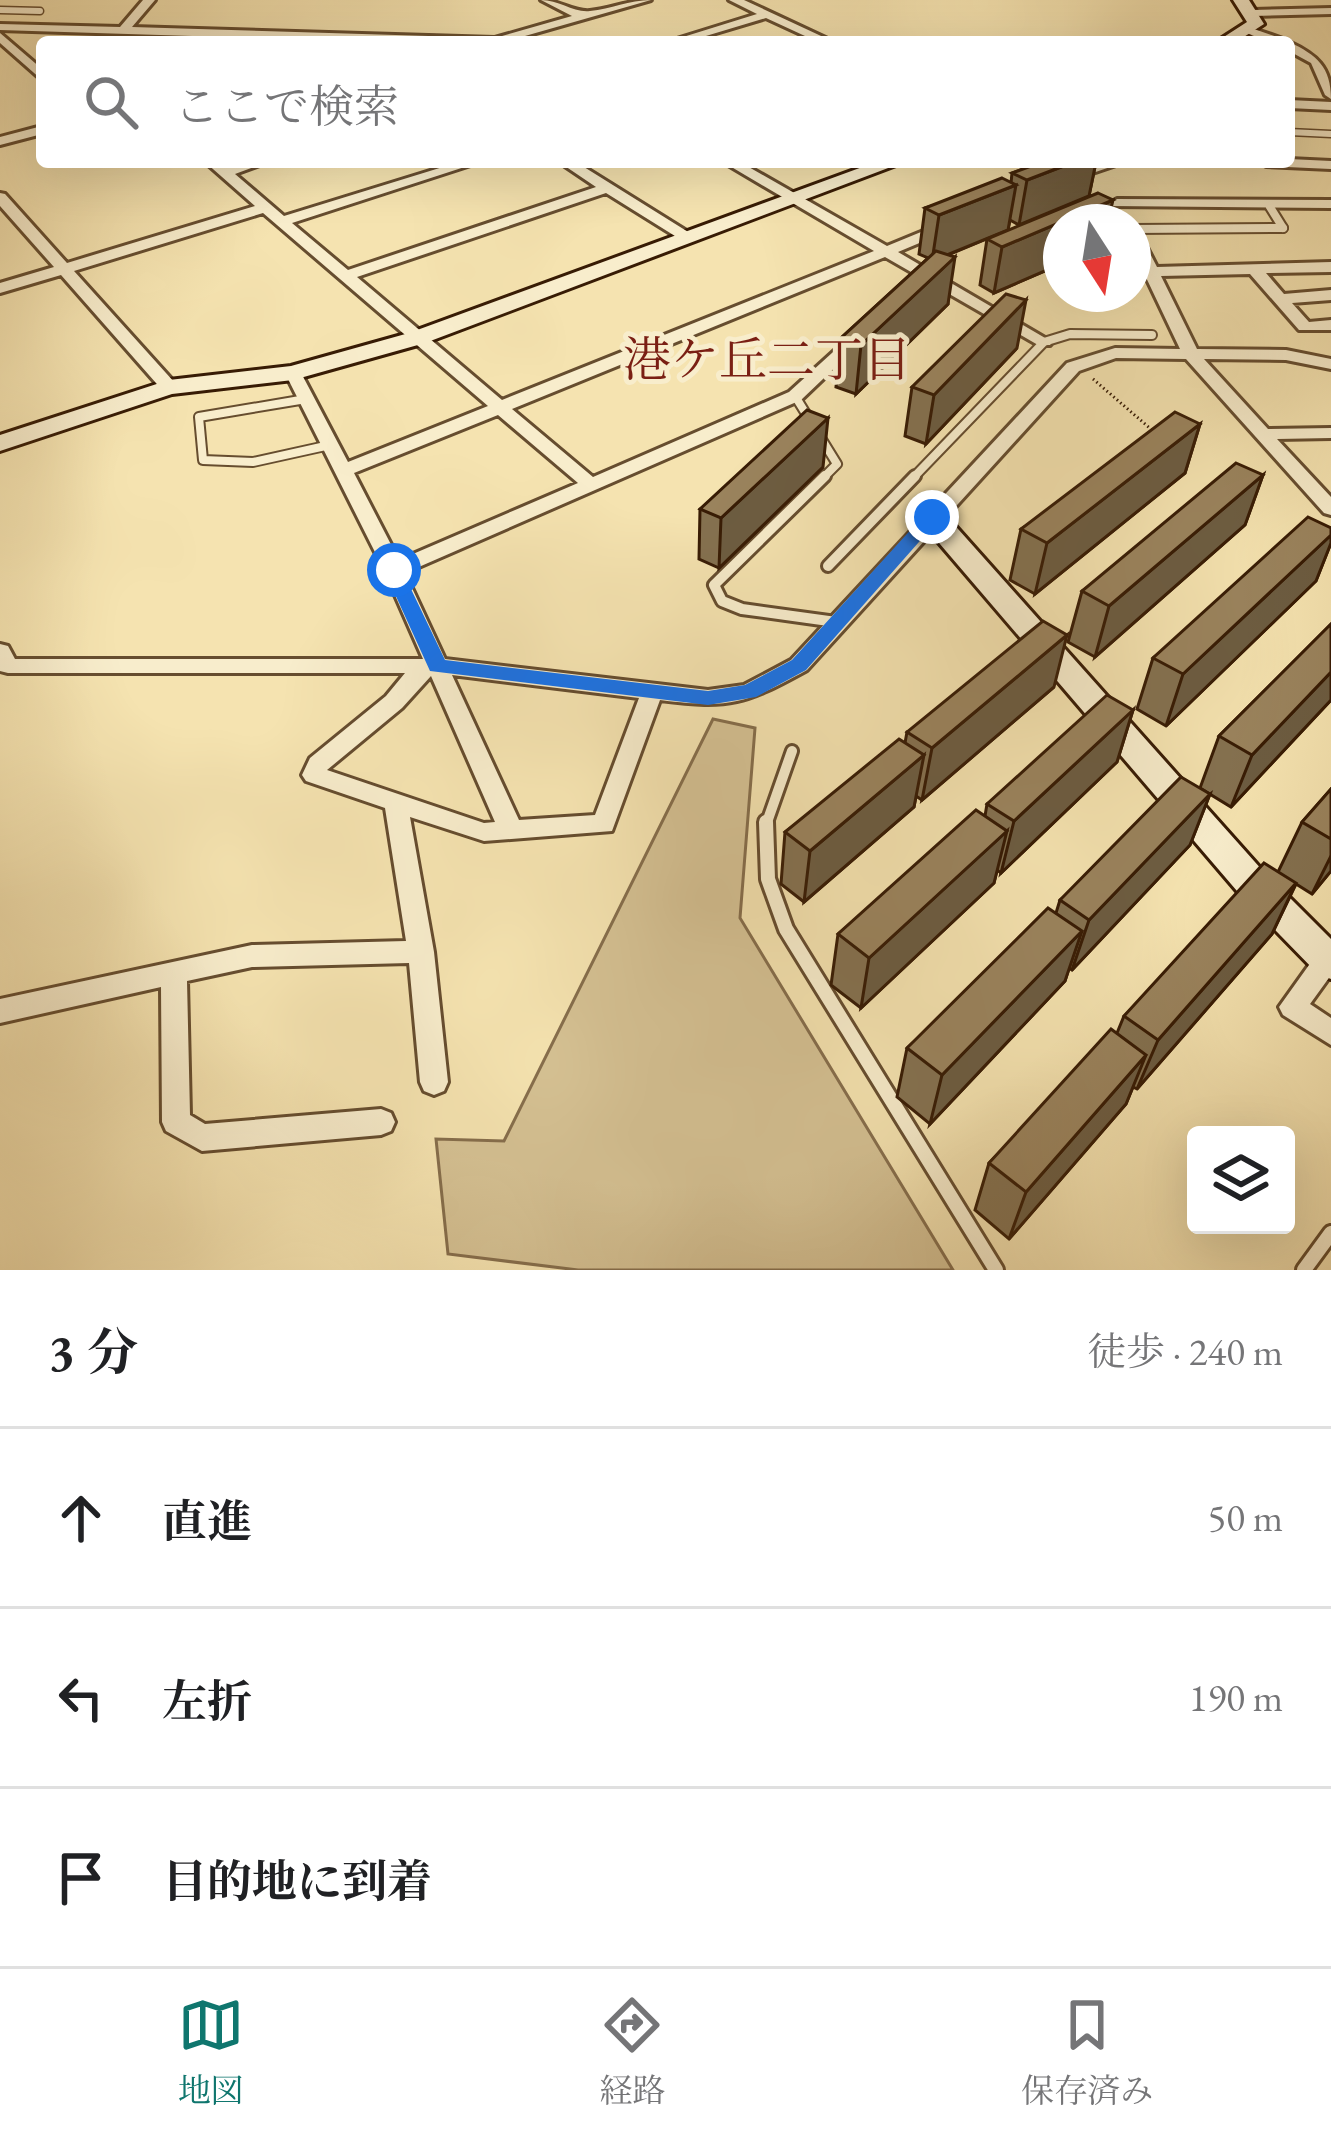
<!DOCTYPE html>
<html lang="ja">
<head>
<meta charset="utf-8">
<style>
  :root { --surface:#fff; --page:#f2f2f2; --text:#202124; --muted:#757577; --line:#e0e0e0; --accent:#0f766e }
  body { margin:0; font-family:"EB Garamond","Noto Serif JP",serif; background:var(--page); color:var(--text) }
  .controls { position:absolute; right:36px; bottom:36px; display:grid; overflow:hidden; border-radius:12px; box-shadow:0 12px 48px #0002 }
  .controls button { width:108px; height:108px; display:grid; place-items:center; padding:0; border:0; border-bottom:3px solid var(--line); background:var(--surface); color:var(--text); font:60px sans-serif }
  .compass { position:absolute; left:1043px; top:204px; width:108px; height:108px; border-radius:50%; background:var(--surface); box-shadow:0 12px 48px #0002; rotate:168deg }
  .stop { position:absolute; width:36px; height:36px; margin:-27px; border:9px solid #1a73e8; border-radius:50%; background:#fff }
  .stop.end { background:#1a73e8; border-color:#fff; box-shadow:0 3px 12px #0008 }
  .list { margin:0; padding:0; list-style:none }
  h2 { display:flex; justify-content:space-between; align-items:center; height:156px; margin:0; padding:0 48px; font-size:51px }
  h2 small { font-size:39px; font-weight:400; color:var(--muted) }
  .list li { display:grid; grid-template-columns:78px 1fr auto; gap:36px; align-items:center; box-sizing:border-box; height:180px; padding:0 48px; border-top:3px solid var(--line) }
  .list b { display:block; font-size:45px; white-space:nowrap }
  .list em { font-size:39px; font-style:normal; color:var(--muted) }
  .icon { flex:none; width:66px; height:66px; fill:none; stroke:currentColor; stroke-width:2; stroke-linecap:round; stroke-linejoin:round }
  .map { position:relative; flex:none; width:1331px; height:1270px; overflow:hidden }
  .search { position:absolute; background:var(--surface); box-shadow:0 12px 48px #0002; left:36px; right:36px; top:36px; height:132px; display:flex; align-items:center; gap:30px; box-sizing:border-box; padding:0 42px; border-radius:12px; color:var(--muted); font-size:45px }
  .sheet { height:696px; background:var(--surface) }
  nav { display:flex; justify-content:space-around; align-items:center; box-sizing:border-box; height:168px; border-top:3px solid var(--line); background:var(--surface); font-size:33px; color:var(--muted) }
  nav a { display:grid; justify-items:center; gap:6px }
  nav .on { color:var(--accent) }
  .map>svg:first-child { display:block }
  .green { fill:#d5c193; stroke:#866e4c; stroke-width:3 }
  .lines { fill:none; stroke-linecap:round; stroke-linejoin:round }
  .lane-far3-casing { stroke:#664d2f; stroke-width:9 }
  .lane-far2-casing { stroke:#664d2f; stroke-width:12 }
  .lane-far1-casing { stroke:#664d2f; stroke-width:16 }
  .lane-casing { stroke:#664d2f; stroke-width:20 }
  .street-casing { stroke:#664d2f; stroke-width:6 }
  .secondary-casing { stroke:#371b04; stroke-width:6 }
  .path { stroke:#371b04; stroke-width:3; stroke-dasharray:1.5 3; stroke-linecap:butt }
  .lane-far3 { stroke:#f8edcc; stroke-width:6 }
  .lane-far2 { stroke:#f8edcc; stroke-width:8 }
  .lane-far1 { stroke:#f8edcc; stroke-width:10 }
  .lane { stroke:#f8edcc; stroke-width:14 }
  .street { fill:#f8edcc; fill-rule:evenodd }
  .secondary { fill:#f8edcc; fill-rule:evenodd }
  .wall { fill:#847150; stroke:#371b04; stroke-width:3 }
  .shaded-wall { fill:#6c5c41; stroke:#371b04; stroke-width:3 }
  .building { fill:#9a835d; stroke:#371b04; stroke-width:3 }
  .route { fill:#1a73e8 }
  .labels { text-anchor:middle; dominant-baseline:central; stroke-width:10; stroke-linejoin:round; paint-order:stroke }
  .far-neighbourhood-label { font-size:48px; fill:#7a1f14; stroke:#f8edcc }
</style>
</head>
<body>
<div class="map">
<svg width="1331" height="1270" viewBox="0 0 1331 1270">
  <rect width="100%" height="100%" fill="#f5e3b0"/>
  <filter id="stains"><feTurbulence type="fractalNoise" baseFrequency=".00167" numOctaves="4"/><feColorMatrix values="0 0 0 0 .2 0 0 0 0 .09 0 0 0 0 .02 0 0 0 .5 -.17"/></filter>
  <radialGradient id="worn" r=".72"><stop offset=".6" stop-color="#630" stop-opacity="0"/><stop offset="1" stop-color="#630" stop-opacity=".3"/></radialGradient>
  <polygon class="green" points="713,719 755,728 740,918 953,1270 578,1270 448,1254 436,1139 504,1141"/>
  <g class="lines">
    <g class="lane-far3-casing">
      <g id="lane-far3">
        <polyline points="0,10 40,11"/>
        <polyline points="1289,132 1331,134"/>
        <polyline points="1268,204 1272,210"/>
      </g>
    </g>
    <g class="lane-far2-casing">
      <g id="lane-far2">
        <polyline points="1270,207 1283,228"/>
        <polyline points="1133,229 1283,228"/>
        <polyline points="795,396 837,464 822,479"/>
        <polyline points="306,399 199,417 203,460 253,462 330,445"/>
        <polyline points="912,479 1044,342 1070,334 1152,335"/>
      </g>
    </g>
    <g class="lane-far1-casing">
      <g id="lane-far1">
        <polyline points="825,476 714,585 722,601 742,609 836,622"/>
        <polyline points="828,566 915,476"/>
        <polyline points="766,825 792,751"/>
      </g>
    </g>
    <g class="lane-casing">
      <g id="lane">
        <polyline points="766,822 768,879 786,929 996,1270"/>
        <polyline points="1304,1270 1331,1233"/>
      </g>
    </g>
    <g class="street-casing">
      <g id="street">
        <path d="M143,0H155L132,27L495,38L572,16L541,0C559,0 574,13 590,11C611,9 629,0 651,0L511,40L513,42H388L0,30V24L120,27Z"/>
        <polygon points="729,0 744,0 834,42 818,42 766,18 686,42 667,42 757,14"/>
        <polygon points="1331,8 1331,14 1253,16 1247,13 1253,10"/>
        <polygon points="1251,28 1283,39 1285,42 1268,42 1247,33 1245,31"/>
        <polygon points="0,33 42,69 42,80 0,43"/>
        <path d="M1289,42C1317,55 1331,67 1331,99L1325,95L1311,63L1289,51Z"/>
        <polygon points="1289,100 1331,102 1331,110 1289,108"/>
        <polygon points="42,126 42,134 0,145 0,137"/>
        <polygon points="1289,159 1331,161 1331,169 1266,166 1259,162 1289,162"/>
        <path d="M205,162H220L227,168L246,162H268L235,174L284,216L459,162H480L292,223L348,270L596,187L559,162H576L693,235V241H683L606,193L357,277L502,400L874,251L723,162H740L887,246L938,225H948V231L898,252L1052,342L1050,345H1038L885,257L512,409L593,477L789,392L854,333L860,331L868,336L801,400L405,573L445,659L708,690L744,685L791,660L1067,363L1115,348L1180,349L1133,250V230L1140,234L1157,267L1331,262V272L1266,273L1284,294L1331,290V300L1292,303L1309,322L1331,320V330H1299L1250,274L1161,276L1197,349L1286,350L1331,359V369L1286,360L1204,359L1268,429L1331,428V438L1277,439L1331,497V515L1324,513L1186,359L1116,358L1079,371L807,670C745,704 731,709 660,700L612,831L484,841L410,817L434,952L448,1082L444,1091L434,1095L424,1091L420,1082L409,963L252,967L187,981L190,1115L205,1124L381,1109L391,1113L395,1122L391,1131L381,1135L202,1151L166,1131L162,1122L161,987L0,1023V999L252,945L406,941L385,808L306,781L302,775L310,758L386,696L405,673H8L0,671V644L8,646L15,659H423L384,570L285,373L293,368L299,369L348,462L488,406L263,213L74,271L175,383V391H163L61,275L0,293V283L54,267L0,206V193L5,194L67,263L255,206ZM498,415L578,483L399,560L354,473ZM452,675L639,698L595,815L519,820ZM431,676L495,822L484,823L327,770L402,708Z"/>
        <polygon points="1104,162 1125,162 1072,180 1065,176"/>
        <polygon points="1117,199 1331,200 1331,208 1112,206 1110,203"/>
        <polygon points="1328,948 1331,949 1331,975 1310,1004 1331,1018 1331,1045 1283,1015 1279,1007 1319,951"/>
      </g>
    </g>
    <g class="secondary-casing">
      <g id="secondary">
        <polygon points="1233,0 1249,0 1264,24 1236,42 1216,42 1247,22"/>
        <polygon points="876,162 904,162 425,343 293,380 172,394 0,451 0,435 169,380 291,366 409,333"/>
        <polygon points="932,508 942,511 1263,871 1331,939 1331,979 1318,974 1237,891 922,523 918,517 922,511"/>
      </g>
    </g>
    <polyline class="path" points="1093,379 1152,430"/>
    <use href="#lane-far3" class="lane-far3"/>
    <use href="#lane-far2" class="lane-far2"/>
    <use href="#lane-far1" class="lane-far1"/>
    <use href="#lane" class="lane"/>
    <use href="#street" class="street"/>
    <use href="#secondary" class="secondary"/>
  </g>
  <g class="wall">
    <polygon points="1042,162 1096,162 1089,196 1019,225 1010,220 1008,230 948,255 948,304 856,394 836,387 841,338 928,258 919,254 925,208 1011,183 1012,173"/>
    <polygon points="1061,222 1061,264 994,293 980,285 987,239"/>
    <polygon points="1017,348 926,444 905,436 912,387"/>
    <polygon points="1200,424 1185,473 1035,594 1010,580 1021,529"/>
    <polygon points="823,467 719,568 699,559 700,509"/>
    <polygon points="1263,475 1245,525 1095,657 1068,642 1082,591"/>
    <polygon points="1331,528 1331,543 1316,581 1166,726 1137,709 1153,658"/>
    <polygon points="1331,624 1331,700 1231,807 1200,788 1219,736"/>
    <polygon points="1054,687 922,800 916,796 914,807 804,902 781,884 785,832 905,743 907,732"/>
    <polygon points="1133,710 1117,762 1001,873 997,870 994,883 861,1008 831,985 838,934 985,816 987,804"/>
    <polygon points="1331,789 1331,871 1312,894 1296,884 1272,934 1137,1089 1133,1087 1126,1104 1009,1239 975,1210 989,1163 1117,1033 1124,1016 1278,872 1302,822"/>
    <polygon points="1210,794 1190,845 1072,970 1069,968 1065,981 930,1124 897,1097 907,1048 1056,913 1060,900"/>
  </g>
  <g class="shaded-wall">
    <polygon points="1074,162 1096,162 1089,196 1019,225 1027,180"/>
    <polygon points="1016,185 1008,230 932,261 939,215"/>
    <polygon points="1113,200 1108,222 1061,222"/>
    <polygon points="1061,222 1061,264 994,293 1002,247"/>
    <polygon points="955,257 948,304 856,394 861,345"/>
    <polygon points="1026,300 1017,348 926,444 934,395"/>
    <polygon points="828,418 823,467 719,568 721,518"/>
    <polygon points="1200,424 1185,473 1035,594 1047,543"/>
    <polygon points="1263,475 1245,525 1095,657 1109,606"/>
    <polygon points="1331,535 1331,543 1316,581 1166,726 1183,674"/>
    <polygon points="1067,635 1054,687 922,800 932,748"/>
    <polygon points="1331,672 1331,700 1231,807 1252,755"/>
    <polygon points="1133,710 1117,762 1001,873 1014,821"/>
    <polygon points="924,755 914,807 804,902 810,851"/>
    <polygon points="1210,794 1190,845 1072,970 1089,920"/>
    <polygon points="1007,831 994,883 861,1008 869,958"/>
    <polygon points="1331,856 1331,871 1312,894"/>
    <polygon points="1296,883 1272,934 1137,1089 1158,1040"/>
    <polygon points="1082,931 1065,981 930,1124 942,1075"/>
    <polygon points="1146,1055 1126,1104 1009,1239 1026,1192"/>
  </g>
  <g class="building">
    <polygon points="1042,162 1074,162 1027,180 1012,173"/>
    <polygon points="1002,178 1016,185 939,215 925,208"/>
    <polygon points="1098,193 1113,200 1002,247 987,239"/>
    <polygon points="936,251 955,257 861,345 841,338"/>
    <polygon points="1006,294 1026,300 934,395 912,387"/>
    <polygon points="807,410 828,418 721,518 700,509"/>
    <polygon points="1175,412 1200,424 1047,543 1021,529"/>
    <polygon points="1236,463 1263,475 1109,606 1082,591"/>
    <polygon points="1308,517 1331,528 1331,535 1183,674 1153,658"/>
    <polygon points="1043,621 1067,635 932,748 907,732"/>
    <polygon points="1331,624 1331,672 1252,755 1219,736"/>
    <polygon points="1107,695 1133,710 1014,821 987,804"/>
    <polygon points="899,739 924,755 810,851 785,832"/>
    <polygon points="1181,777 1210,794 1089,920 1060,900"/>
    <polygon points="1331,789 1331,839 1302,822"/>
    <polygon points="976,810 1007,831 869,958 838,934"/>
    <polygon points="1264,863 1296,883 1158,1040 1124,1016"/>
    <polygon points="1048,908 1082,931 942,1075 907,1048"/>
    <polygon points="1111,1029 1146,1055 1026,1192 989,1163"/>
  </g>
  <polygon class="route" points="926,513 941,517 806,670 756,697 708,705 430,671 384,570 400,566 445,660 708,691 745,685 792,660"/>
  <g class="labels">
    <g class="far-neighbourhood-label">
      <text x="767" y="359">港ケ丘二丁目</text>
    </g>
  </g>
  <rect width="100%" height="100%" filter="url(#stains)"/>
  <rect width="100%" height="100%" fill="url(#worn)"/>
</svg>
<div class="controls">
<button><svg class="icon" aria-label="layers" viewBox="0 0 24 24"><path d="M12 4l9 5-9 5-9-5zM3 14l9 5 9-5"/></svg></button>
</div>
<svg class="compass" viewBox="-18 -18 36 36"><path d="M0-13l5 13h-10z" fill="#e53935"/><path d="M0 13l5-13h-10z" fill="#757577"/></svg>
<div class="stop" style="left:394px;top:570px"></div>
<div class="stop end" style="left:932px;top:517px"></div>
<div class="search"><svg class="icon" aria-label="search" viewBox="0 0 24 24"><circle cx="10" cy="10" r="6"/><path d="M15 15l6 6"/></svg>ここで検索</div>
</div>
<section class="sheet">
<h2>3 分<small>徒歩 · 240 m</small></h2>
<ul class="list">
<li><svg class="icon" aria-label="ahead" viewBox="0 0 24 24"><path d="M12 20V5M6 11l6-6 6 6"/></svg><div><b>直進</b></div><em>50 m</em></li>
<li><svg class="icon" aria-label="left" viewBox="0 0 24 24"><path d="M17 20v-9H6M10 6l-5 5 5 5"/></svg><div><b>左折</b></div><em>190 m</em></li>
<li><svg class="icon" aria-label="arrive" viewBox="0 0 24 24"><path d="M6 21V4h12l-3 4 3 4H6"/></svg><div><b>目的地に到着</b></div></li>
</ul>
</section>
<nav>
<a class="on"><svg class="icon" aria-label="map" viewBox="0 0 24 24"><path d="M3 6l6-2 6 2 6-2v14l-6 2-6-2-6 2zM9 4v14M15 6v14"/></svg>地図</a>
<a><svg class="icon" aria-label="directions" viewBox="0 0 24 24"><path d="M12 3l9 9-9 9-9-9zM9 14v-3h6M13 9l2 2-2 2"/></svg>経路</a>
<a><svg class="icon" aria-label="saved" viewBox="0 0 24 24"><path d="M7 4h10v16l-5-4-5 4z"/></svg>保存済み</a>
</nav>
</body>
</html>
